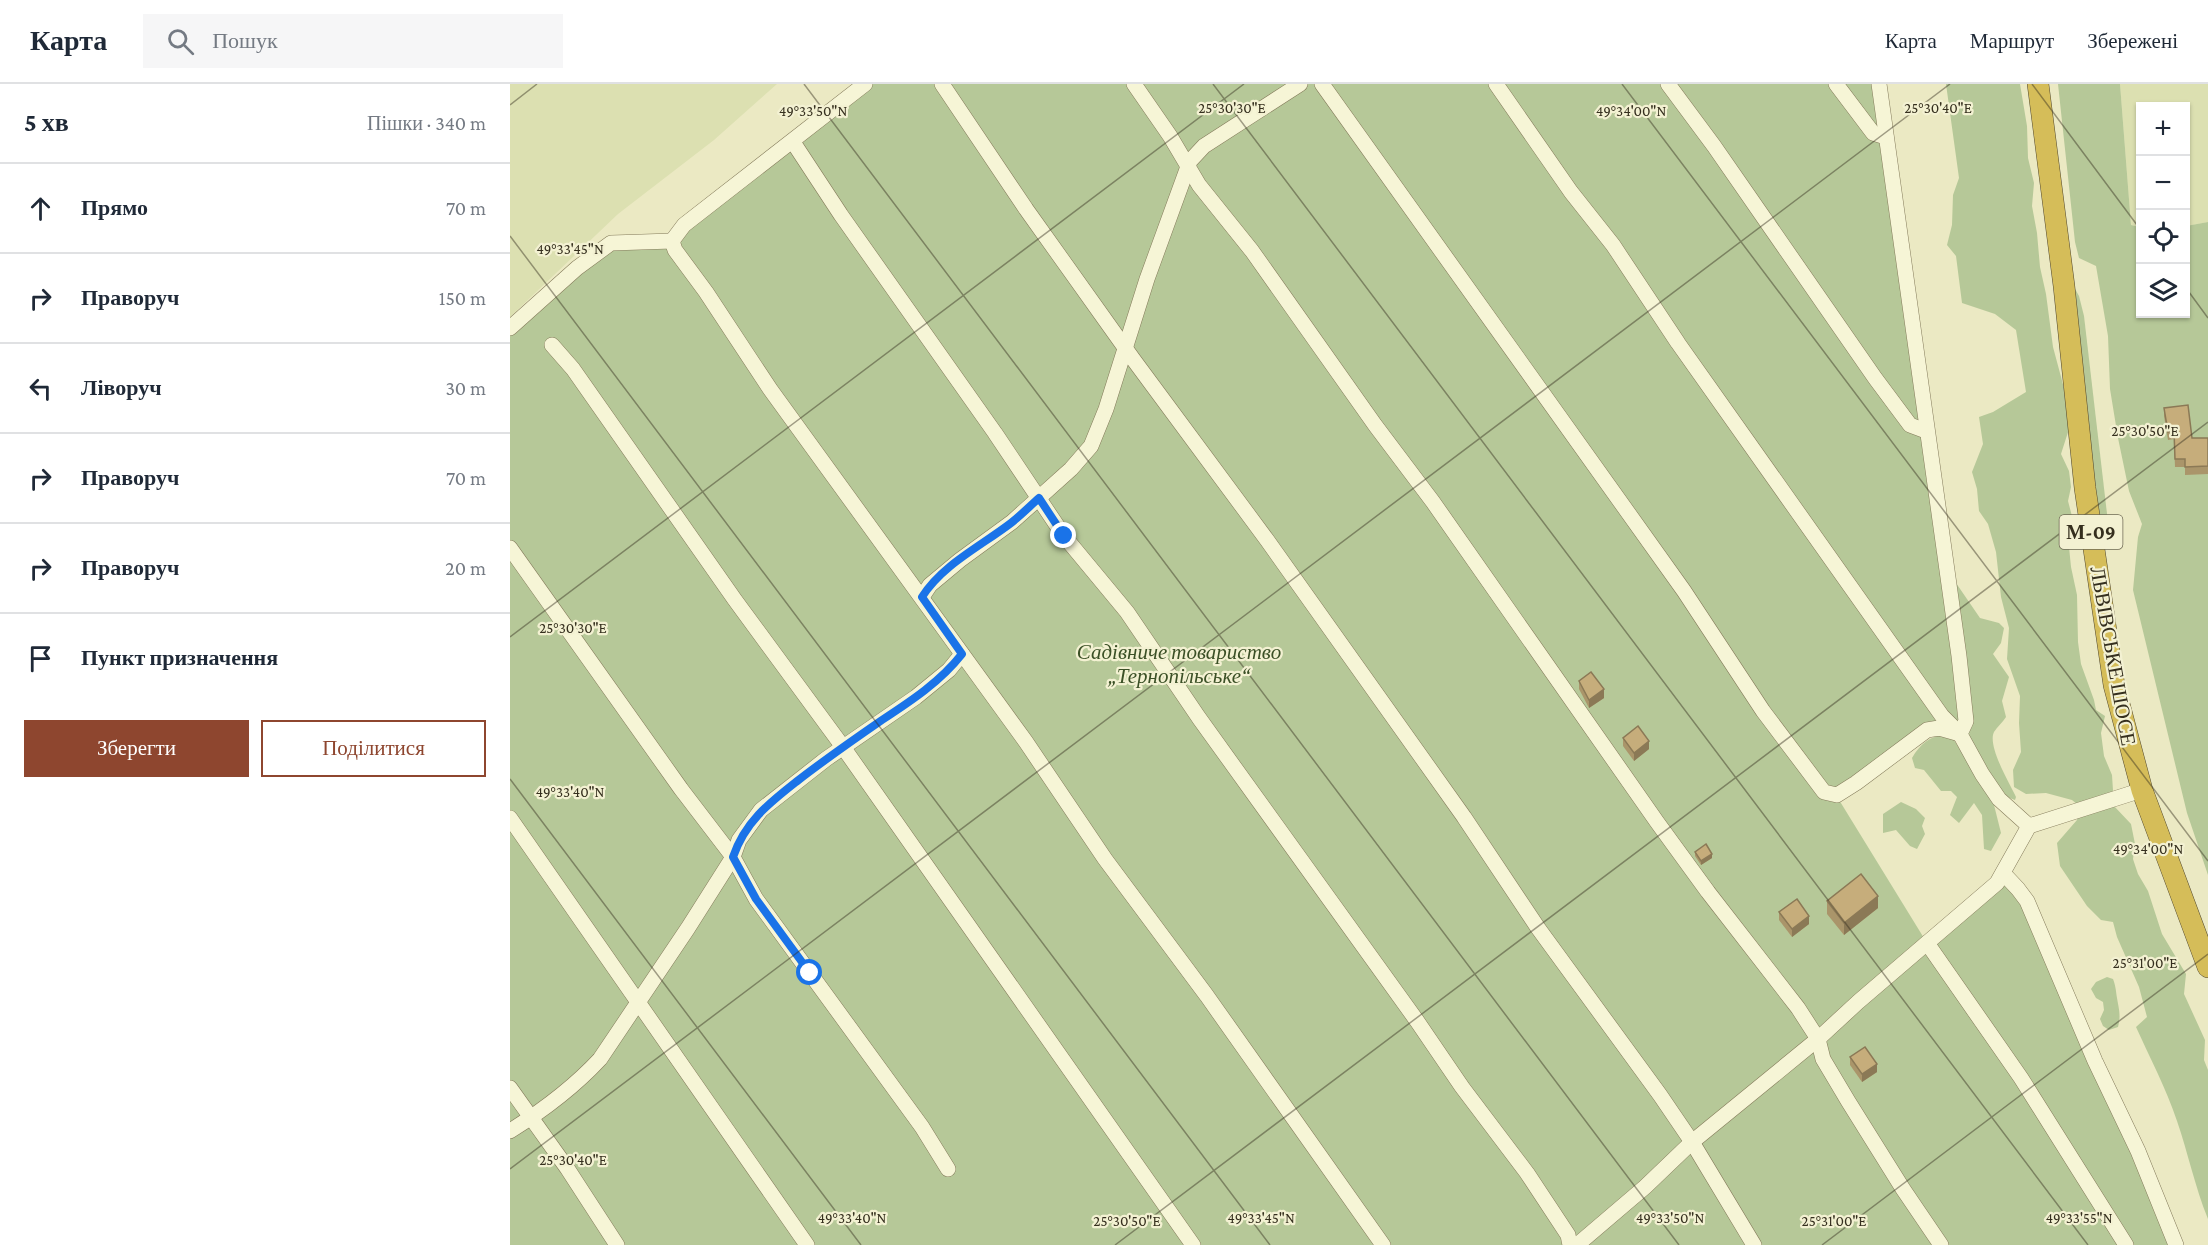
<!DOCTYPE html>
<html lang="uk">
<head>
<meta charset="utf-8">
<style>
  :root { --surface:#fff; --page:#f6f6f7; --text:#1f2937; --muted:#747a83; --line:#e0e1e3; --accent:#8e462f }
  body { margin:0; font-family:"Crimson Pro",serif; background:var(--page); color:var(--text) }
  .controls { position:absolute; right:18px; top:18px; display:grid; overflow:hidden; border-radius:0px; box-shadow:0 2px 4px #0004 }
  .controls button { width:54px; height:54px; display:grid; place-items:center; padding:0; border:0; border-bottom:2px solid var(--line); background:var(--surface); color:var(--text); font:30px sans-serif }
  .stop { position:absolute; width:18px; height:18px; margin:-14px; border:4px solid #1a73e8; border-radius:50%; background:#fff }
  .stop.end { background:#1a73e8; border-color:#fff; box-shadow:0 2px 6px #0008 }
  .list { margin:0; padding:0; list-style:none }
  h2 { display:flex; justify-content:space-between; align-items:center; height:78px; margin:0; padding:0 24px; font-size:26px }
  h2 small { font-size:20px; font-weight:400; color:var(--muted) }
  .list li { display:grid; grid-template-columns:39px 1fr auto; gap:18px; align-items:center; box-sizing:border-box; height:90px; padding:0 24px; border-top:2px solid var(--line) }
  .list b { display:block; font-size:22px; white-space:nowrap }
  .list em { font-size:20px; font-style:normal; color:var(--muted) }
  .actions { display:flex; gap:12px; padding:18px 24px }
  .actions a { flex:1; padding:14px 0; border:2px solid var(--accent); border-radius:0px; text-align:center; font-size:21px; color:var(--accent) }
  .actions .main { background:var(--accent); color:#fff }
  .icon { flex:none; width:33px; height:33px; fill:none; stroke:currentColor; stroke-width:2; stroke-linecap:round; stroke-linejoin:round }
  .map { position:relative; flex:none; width:1698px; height:1161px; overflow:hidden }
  header { display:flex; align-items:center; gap:36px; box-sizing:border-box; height:84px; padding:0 30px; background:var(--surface); border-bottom:2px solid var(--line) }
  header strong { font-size:28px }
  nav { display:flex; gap:33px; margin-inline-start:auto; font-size:21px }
  .search { width:420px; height:54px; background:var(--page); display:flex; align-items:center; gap:15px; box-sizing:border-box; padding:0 21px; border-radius:0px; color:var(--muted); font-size:22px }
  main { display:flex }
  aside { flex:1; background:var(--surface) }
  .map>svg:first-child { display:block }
  .farmland { fill:#dce0b1 }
  .green { fill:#b6c898 }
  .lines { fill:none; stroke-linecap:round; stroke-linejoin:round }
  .minor-casing { stroke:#847b5b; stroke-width:16 }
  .highway-casing { stroke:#52482f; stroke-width:22 }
  .minor { stroke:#f6f5d6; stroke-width:15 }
  .highway { stroke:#d5bd59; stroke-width:21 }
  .wall { fill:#aa956a }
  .shaded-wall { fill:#8b7956 }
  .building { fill:#c6ad7b; stroke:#8b7956; stroke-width:1.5 }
  .route { stroke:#1a73e8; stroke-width:8 }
  .ticks { fill:none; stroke:#352f1e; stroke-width:1.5; stroke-opacity:0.45 }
  .labels { text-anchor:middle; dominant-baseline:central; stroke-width:4.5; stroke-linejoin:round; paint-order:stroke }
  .shield { fill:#f3f1d2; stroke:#6e6954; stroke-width:1.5 }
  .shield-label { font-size:20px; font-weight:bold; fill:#352f1e }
  .park-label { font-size:21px; font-style:italic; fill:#3b5026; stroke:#f3f1d2 }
  .street-label { font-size:21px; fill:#352f1e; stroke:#f3f1d2 }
  .ticks-label { font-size:15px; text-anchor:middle; fill:#352f1e; stroke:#f3f1d2; stroke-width:4.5; stroke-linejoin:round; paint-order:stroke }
</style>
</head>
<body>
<header>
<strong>Карта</strong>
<div class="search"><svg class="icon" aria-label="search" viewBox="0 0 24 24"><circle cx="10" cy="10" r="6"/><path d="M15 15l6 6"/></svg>Пошук</div>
<nav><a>Карта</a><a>Маршрут</a><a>Збережені</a></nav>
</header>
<main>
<aside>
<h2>5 хв<small>Пішки · 340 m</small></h2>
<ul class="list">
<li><svg class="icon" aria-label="ahead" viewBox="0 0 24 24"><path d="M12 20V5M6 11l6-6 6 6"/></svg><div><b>Прямо</b></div><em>70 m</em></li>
<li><svg class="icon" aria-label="right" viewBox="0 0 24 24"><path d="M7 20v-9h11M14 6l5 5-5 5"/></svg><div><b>Праворуч</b></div><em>150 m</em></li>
<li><svg class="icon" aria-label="left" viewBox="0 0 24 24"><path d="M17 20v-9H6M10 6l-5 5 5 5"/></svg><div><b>Ліворуч</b></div><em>30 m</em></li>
<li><svg class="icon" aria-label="right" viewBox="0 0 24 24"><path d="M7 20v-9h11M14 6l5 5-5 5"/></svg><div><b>Праворуч</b></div><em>70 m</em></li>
<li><svg class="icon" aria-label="right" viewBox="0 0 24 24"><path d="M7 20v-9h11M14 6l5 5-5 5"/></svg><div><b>Праворуч</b></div><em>20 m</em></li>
<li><svg class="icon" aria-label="arrive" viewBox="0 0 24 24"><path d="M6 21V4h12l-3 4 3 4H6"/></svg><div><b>Пункт призначення</b></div></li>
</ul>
<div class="actions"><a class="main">Зберегти</a><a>Поділитися</a></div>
</aside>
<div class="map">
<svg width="1698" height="1161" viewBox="0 0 1698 1161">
  <rect width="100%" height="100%" fill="#ebe9c3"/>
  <g class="farmland">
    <polygon points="0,0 267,0 204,56 108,130 0,233"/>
    <polygon points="1610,0 1698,0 1698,138 1676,142 1676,22 1630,22 1630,143 1621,141"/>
  </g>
  <g class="green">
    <polygon points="355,0 1369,0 1456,637 1429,644 1326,711 1417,859 1487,799 1508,805 1666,1161 0,1161 0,244 101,159 162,157"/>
    <path d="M1436,0H1510L1517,42L1518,74L1524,99L1522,122L1527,149L1530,183L1536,210L1543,263L1558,319L1559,345L1551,370L1559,387L1561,403L1558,417L1564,440L1558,453L1561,483L1567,511L1568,558L1571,580L1584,616L1586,626L1595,632L1591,649L1594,672L1602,691L1604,722L1621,740L1625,760L1623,775L1628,790L1638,807L1652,850L1676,890L1674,910L1695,956L1694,976L1698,986V1135C1685,1103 1678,1069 1667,1037C1656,1004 1640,974 1626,943L1637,933L1629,903L1607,853L1603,838L1591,836L1577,822L1550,782L1547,759L1567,736L1568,721L1562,716L1536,709L1516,710L1504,703L1503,686L1511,668L1509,639L1510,612L1497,575L1499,544L1491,513L1486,468L1478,440L1469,427L1467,405L1462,388L1473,360L1469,333L1483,328L1516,308L1506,246L1485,230L1452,219L1446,172L1437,161L1442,141L1443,111L1449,94Z"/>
    <polygon points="1548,0 1610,0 1621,141 1630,143 1630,230 1676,230 1676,142 1698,138 1698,791 1677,729 1623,506 1628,453 1632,440 1619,407 1608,354 1600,305 1598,252 1586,182 1569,174 1565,158"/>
    <polygon points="1564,203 1569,212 1574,232 1601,464 1592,465 1559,215"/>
    <path d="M1446,499L1470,534L1489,539L1494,544L1491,559L1483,570L1499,593L1492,617L1496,633C1493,638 1487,643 1484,648C1477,662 1500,700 1506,713L1505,716L1489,710L1460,660L1454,584L1443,504Z"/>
    <path d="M1436,650L1444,656L1483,717L1491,749L1481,767L1474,765L1472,731L1464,719L1449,739L1440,731L1447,713L1441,707H1431L1414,686L1405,684L1402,674C1410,660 1420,652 1436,650Z"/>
    <polygon points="1391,718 1406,725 1415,734 1412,742 1415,750 1407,765 1400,762 1386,746 1373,749 1373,730"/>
    <path d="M1597,893L1603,895C1606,903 1606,908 1607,914C1609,926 1611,931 1608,943L1599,946L1593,942L1590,935L1594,926L1593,918L1586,914L1581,905L1586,898Z"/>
  </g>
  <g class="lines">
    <g class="minor-casing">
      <g id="minor">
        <polyline points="432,0 516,125 623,275 757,456 954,733 1028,844 1150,1011 1182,1058 1244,1161"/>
        <polyline points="624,0 660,52 689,101 742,167 865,341 923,418 1147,738 1198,808 1288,924 1308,955 1313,975 1338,1017 1393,1105 1431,1161"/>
        <polyline points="812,0 1174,507 1253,627 1314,708 1327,711 1346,699 1417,646 1429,644 1450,650"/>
        <polyline points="986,0 1061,108 1103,161 1168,259 1432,632 1449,649"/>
        <polyline points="1158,0 1204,62 1365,294 1400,341 1416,347"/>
        <polyline points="1326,0 1363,49 1376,53"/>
        <polyline points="1369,0 1449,572 1456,637 1450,650 1472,690 1489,715 1519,742"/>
        <polyline points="283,58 331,131 485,349 554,452 617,528 689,634 907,937 952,1003 1017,1089 1058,1151 1060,1161"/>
        <polyline points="162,157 165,166 196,208 260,305 516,658 595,775 697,912 873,1161"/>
        <polyline points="162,157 174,141 355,0"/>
        <polyline points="0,244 67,184 101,159 162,157"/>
        <polyline points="42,261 63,285 225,516 333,663 683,1161"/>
        <polyline points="0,464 171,705 223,773 246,815 412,1043 438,1085"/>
        <polyline points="412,513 420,501 450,476 502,438 561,385 581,362 596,325 637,195 680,77 694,62 790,0"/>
        <polyline points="0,734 297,1161"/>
        <polyline points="1493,789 1508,805 1517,817 1585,977 1628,1067 1666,1161"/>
        <polyline points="1417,859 1511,994 1616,1161"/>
        <polyline points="0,1004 57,1084 107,1161"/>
        <path d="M0,1047C32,1027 64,1003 90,975L178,844L223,773L229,756L251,726L316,675L406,613L439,586L452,570"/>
        <polyline points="1067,1161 1135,1103 1182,1058 1308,955 1348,918 1487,799 1519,742 1632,706"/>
      </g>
    </g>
    <g class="highway-casing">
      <polyline id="highway" points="1528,0 1554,202 1575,404 1604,601 1632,706 1698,883"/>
    </g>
    <use href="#minor" class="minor"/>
    <use href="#highway" class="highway"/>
  </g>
  <g class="wall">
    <polygon points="1654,324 1682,354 1698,354 1698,390 1675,391 1675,383 1665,383 1664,355 1658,356 1654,332"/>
    <polygon points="1069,597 1094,614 1079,624 1069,605"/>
    <polygon points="1113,654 1139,665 1124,677 1113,662"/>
    <polygon points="1185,768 1202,774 1191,781 1185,772"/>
    <polygon points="1317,817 1368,824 1334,851 1317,830"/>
    <polygon points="1269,828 1299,840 1282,853 1269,836"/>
    <polygon points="1340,973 1367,988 1352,998 1340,981"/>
  </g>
  <g class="shaded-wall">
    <polygon points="1094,605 1094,614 1079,624 1079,616"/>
    <polygon points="1139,657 1139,665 1124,677 1124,669"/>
    <polygon points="1202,770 1202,774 1191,781 1191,777"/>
    <polygon points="1368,812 1368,824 1334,851 1334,839"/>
    <polygon points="1299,832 1299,840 1282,853 1282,845"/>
    <polygon points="1367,980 1367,988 1352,998 1352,990"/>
  </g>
  <g class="building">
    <polygon points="1678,321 1682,354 1698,354 1698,382 1675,383 1675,375 1665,375 1664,347 1658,348 1654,324"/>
    <polygon points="1081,588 1094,605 1079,616 1069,597"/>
    <polygon points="1128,642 1139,657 1124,669 1113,654"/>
    <polygon points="1196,760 1202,770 1191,777 1185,768"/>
    <polygon points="1351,790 1368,812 1334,839 1317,817"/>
    <polygon points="1287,815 1299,832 1282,845 1269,828"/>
    <polygon points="1355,963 1367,980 1352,990 1340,973"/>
  </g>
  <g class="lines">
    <path class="route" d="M300,889L246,815L223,773C235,738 258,720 286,698C314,676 343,656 372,636C401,617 430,598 452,570L412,513C432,481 471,462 501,439C511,431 520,422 529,414L554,452"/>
  </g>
  <path class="ticks" d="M294,0L1169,1161M703,0L1578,1161M1112,0L1698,777M1522,0L1630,145M0,21L27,0M0,152L760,1161M1676,204L1698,234M0,553L734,0M0,695L351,1161M0,1085L1440,0M605,1161L1698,338M1312,1161L1698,870"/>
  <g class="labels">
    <rect class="shield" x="1549.5" y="431" width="63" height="34" rx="4.5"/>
    <g class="shield-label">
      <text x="1581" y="448">М-09</text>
    </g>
    <g class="park-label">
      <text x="669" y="568">Садівниче товариство<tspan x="669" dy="24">„Тернопільське“</tspan></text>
    </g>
    <g class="street-label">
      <text transform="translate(1603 572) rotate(80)">ЛЬВІВСЬКЕ ШОСЕ</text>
    </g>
  </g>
  <g class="ticks-label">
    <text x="722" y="29">25°30'30"E</text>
    <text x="1428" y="29">25°30'40"E</text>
    <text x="303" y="32">49°33'50"N</text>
    <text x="1121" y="32">49°34'00"N</text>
    <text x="60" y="170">49°33'45"N</text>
    <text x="1635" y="352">25°30'50"E</text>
    <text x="63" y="549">25°30'30"E</text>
    <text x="60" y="713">49°33'40"N</text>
    <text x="1638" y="770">49°34'00"N</text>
    <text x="1635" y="884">25°31'00"E</text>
    <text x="63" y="1081">25°30'40"E</text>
    <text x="342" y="1139">49°33'40"N</text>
    <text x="751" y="1139">49°33'45"N</text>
    <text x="1160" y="1139">49°33'50"N</text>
    <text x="1569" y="1139">49°33'55"N</text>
    <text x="617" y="1142">25°30'50"E</text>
    <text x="1324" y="1142">25°31'00"E</text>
  </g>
</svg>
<div class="controls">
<button>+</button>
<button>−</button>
<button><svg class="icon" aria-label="locate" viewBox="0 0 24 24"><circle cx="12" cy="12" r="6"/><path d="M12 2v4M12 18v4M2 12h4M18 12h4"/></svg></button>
<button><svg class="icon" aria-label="layers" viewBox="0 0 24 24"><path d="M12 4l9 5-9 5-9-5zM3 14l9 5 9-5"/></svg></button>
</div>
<div class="stop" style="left:300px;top:889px"></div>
<div class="stop end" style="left:554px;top:452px"></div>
</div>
</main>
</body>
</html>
